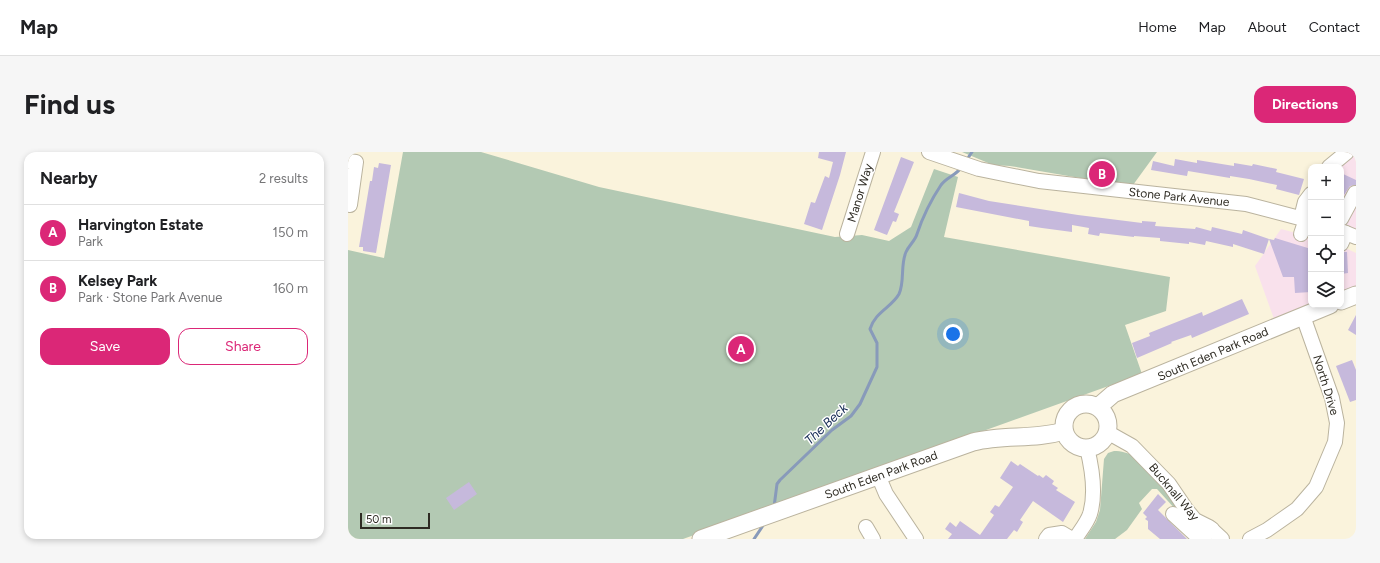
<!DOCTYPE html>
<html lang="en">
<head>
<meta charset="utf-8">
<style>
  :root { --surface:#fff; --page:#f6f6f6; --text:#202124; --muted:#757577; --line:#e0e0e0; --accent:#db2777 }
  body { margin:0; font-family:Figtree,sans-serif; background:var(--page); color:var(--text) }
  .controls { position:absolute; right:12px; top:12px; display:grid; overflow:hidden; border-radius:8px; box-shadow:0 2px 6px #0003 }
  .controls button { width:36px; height:36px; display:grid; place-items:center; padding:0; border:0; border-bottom:1px solid var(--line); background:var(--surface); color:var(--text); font:20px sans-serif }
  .scale { position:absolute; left:12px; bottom:10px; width:70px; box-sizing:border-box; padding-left:4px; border:2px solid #2e2b23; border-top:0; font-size:11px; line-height:14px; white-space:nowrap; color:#2e2b23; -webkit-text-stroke:3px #fff; paint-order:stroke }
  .you { position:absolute; left:605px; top:182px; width:14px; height:14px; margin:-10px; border:3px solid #fff; border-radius:50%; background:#1a73e8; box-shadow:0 0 0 6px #1a73e833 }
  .badge { display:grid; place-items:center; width:26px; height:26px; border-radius:50%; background:var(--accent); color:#fff; font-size:13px; font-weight:700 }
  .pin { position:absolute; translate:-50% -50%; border:2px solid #fff; box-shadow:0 1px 4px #0006 }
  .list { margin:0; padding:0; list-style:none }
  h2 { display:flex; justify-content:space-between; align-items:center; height:52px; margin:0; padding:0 16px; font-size:17px }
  h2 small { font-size:13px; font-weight:400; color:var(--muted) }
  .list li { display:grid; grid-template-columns:26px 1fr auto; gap:12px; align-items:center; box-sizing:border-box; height:56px; padding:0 16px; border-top:1px solid var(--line) }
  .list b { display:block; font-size:15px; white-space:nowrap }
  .list p { margin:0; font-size:13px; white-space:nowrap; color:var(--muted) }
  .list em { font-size:13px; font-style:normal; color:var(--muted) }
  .actions { display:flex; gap:8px; padding:12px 16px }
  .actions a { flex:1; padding:9px 0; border:1px solid var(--accent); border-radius:12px; text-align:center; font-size:14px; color:var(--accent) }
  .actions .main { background:var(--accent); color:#fff }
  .icon { flex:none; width:22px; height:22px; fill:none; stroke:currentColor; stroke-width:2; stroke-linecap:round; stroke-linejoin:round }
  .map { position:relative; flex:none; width:1008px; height:387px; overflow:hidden; border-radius:12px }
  header { display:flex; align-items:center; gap:24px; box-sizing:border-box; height:56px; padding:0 20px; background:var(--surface); border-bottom:1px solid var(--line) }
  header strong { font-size:19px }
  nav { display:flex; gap:22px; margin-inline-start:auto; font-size:14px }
  .intro { display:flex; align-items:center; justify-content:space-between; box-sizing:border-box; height:96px; padding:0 24px }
  h1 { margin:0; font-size:28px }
  .button { padding:10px 18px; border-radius:12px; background:var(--accent); color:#fff; font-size:14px; font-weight:700 }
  main { display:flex; gap:24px; padding:0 24px }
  aside { flex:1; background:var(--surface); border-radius:12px; box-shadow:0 2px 6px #0003 }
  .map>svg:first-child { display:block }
  .commercial { fill:#f9e1ec }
  .green { fill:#b3c9b3 }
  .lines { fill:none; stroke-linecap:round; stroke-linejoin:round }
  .stream { stroke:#889aba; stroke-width:3 }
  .building { fill:#c6b9dc }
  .minor-casing { stroke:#bab39e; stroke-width:16 }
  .major-casing { stroke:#bab39e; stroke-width:19 }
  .minor { stroke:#fff; stroke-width:14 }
  .major { stroke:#fff; stroke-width:17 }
  .labels { text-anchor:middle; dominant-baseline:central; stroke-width:3; stroke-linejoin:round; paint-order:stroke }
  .street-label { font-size:12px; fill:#2e2b23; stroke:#fff }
  .water-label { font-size:13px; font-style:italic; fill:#142a54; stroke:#fff }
</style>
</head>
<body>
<header>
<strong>Map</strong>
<nav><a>Home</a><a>Map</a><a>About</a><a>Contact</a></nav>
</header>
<div class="intro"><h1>Find us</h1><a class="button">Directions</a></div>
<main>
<aside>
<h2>Nearby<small>2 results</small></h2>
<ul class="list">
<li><span class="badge">A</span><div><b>Harvington Estate</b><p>Park</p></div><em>150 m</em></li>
<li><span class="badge">B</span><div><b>Kelsey Park</b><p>Park · Stone Park Avenue</p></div><em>160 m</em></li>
</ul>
<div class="actions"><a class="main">Save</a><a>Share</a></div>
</aside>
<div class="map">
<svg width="1008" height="387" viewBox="0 0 1008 387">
  <rect width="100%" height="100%" fill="#faf3dc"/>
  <g class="commercial">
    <polygon points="989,0 1008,0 1008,77 993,72 993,15 971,15"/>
    <polygon points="933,77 963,85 963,153 926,167 907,114"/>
    <polygon points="993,94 1008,101 1008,134 993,141"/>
  </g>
  <g class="green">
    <polygon points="55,0 133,0 251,35 487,85 514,83 541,89 563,75 586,17 610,25 596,85 822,125 818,159 777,173 794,222 335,387 0,387 0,98 36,106"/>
    <polygon points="614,0 809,0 785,33 738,27 662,14 645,13"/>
    <path d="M766,299C780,299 797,307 800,321L811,328L838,369L809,337H804L791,351L794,357L779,378L767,387H737L748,370L752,358L756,307L760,301Z"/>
  </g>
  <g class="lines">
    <g class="stream">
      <polyline points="618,9 624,0"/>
      <path d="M426,355L429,332L432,328L484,278L503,264L512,252L529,215V191L522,177C527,160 544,155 551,142C557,129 552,114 558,100C561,93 567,89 569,82C575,64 583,48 593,33C599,25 607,24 614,15"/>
      <polyline points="406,387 416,372"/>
    </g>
  </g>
  <g class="building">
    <polygon points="471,0 498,0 492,23 474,78 456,72 463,50 467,51 477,24 481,26 485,10 470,6"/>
    <polygon points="553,5 566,10 546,60 551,62 548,70 545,69 539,83 526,78"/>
    <polygon points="827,7 849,11 849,8 886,14 886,11 904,14 905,12 929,17 928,20 956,27 951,43 928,37 929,33 901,27 882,24 882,26 840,19 839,24 803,18 805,9 826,14"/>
    <polygon points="31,11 43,13 28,101 15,99 15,95 11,95 22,29 24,29 26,15 30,16"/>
    <polygon points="993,21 1008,28 1008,33 1002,34 994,46"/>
    <polygon points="611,41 641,49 730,63 794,71 794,69 808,70 807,74 847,77 848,75 863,79 864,75 894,82 895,78 921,87 916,102 885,92 885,95 858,89 857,93 841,90 841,92 812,89 812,86 786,84 786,85 752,81 751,84 740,82 741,76 724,73 724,80 694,76 681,74 681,69 608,55"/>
    <polygon points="927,86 963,97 963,140 947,141 946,125 935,125 921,87 926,88"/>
    <polygon points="993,100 999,100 1000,121 993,122"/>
    <polygon points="894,147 901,162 844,186 843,183 823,190 824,191 789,206 784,191 802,184 801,181 854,160 855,164"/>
    <polygon points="1008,163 1008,183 1000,178"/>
    <polygon points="1004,208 1008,218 1008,248 1002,250 988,214"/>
    <polygon points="663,309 670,314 672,312 690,324 691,323 695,326 698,323 706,329 704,332 710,336 708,338 727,350 715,370 685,349 672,368 675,370 669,380 666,378 659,387 600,387 604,382 597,377 602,370 608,375 612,369 632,383 646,363 642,360 647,353 651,355 665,335 652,326"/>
    <polygon points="121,330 129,342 106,358 98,346"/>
    <polygon points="810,342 818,350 810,358 839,387 812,387 800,377 800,369 797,367 799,365 795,361"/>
  </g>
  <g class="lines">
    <g class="minor-casing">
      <g id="minor">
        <polyline points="581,0 631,17 691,29 898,52 963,69"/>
        <polyline points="0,9 8,10 2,53"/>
        <polyline points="981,15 999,0"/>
        <polyline points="953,66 957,50 963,42"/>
        <polyline points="993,67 1007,41"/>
        <polyline points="993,79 1008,85"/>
        <polyline points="499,82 525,0"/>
        <polyline points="953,82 958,67"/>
        <polyline points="993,92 998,81"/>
        <polyline points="759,280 784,294 821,332 838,357 847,368 861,375 874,387"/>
        <polyline points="530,323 538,342 568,387"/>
        <polyline points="825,362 851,386 855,385 864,377"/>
        <polyline points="518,375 525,387"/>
        <polyline points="698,387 701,383 714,381 724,387"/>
        <path d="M727,387C732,379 739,371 742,362C748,342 744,316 739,296"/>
        <polyline points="902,387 919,378 949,357 968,335 987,290 989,271 984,246 955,164"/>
      </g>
    </g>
    <g class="major-casing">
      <g id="major">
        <polyline points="993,149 1008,143"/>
        <circle cx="738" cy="274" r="22"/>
        <polyline points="750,255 765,242 982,153"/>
        <path d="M353,387L625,290C655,282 686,288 716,279"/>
      </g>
    </g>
    <use href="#minor" class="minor"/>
    <use href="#major" class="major"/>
  </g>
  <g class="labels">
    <g class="street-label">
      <text transform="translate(512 41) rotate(-73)">Manor Way</text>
      <text transform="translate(831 45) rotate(6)">Stone Park Avenue</text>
      <text transform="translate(865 202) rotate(-23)">South Eden Park Road</text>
      <text transform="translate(978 233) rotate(73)">North Drive</text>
      <text transform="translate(533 323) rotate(-20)">South Eden Park Road</text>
      <text transform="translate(826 340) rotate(50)">Bucknall Way</text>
    </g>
    <g class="water-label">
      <text transform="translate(478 272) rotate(-43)">The Beck</text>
    </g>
  </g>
</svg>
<div class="controls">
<button>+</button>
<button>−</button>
<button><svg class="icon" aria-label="locate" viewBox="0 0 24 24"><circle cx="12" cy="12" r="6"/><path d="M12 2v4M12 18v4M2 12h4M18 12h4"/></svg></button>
<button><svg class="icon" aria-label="layers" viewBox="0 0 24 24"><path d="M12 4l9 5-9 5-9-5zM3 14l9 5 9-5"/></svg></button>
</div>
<div class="scale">50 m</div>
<div class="you"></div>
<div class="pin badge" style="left:393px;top:197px">A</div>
<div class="pin badge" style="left:754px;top:22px">B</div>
</div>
</main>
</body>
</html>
